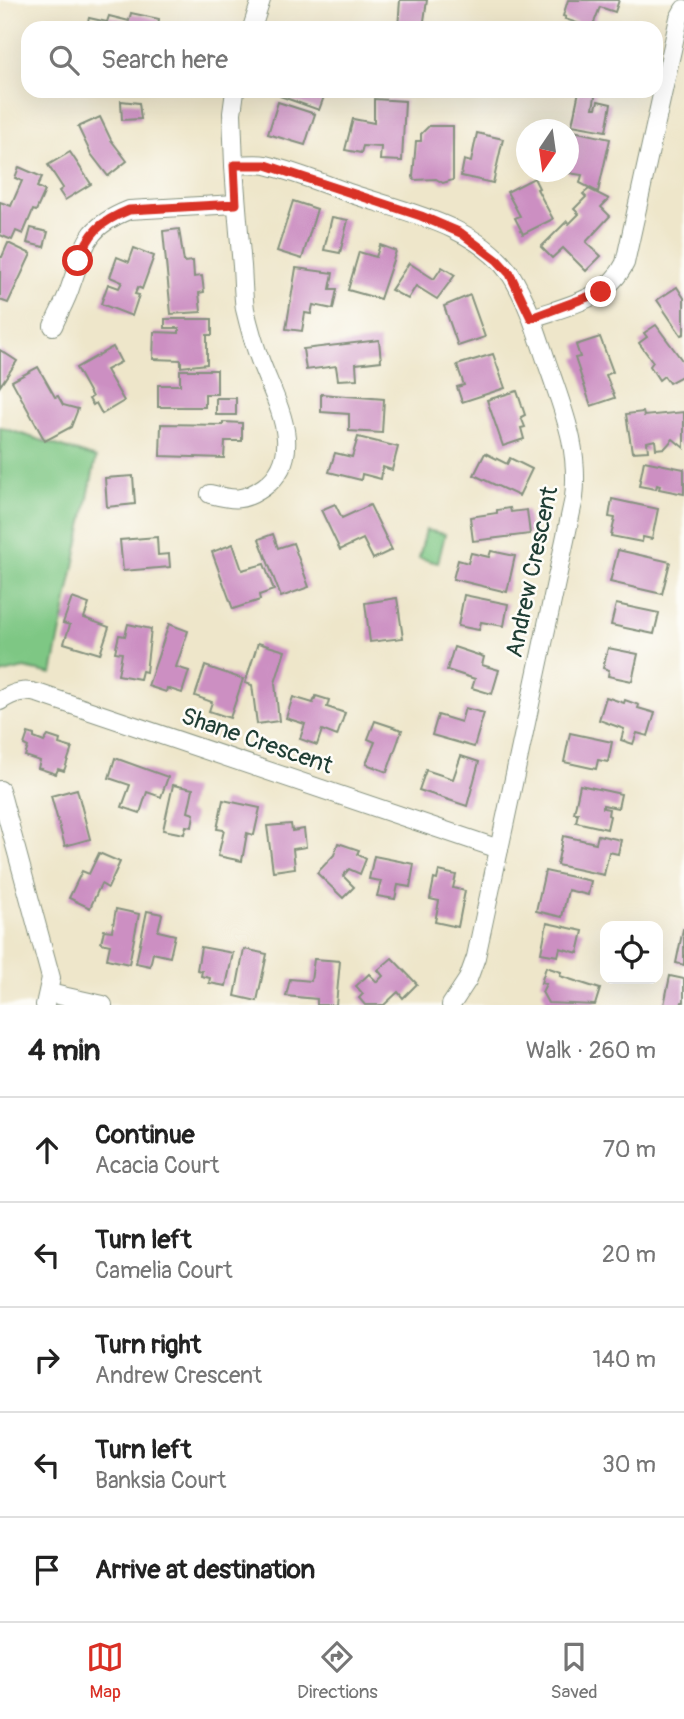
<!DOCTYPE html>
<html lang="en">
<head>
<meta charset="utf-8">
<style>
  :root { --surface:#fff; --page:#f6f6f6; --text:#222; --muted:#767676; --line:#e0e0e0; --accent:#d93025 }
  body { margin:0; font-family:Pangolin,sans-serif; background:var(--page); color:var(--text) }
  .controls { position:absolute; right:21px; bottom:21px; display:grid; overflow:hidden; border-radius:14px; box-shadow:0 7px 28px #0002 }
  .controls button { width:63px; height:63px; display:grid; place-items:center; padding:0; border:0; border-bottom:2px solid var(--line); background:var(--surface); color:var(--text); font:35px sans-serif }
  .compass { position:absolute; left:516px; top:119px; width:63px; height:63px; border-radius:50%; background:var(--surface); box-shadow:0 7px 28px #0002; rotate:193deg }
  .stop { position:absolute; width:21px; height:21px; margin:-16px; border:5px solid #d93025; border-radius:50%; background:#fff }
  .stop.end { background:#d93025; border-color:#fff; box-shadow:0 2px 7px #0008 }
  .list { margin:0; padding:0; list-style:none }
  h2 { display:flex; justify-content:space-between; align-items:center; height:91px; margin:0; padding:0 28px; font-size:30px }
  h2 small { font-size:23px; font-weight:400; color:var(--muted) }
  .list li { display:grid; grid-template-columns:46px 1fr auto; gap:21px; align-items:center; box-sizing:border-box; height:105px; padding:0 28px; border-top:2px solid var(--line) }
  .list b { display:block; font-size:26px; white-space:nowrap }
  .list p { margin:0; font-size:23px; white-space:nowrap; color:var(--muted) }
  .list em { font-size:23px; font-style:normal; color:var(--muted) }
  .icon { flex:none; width:38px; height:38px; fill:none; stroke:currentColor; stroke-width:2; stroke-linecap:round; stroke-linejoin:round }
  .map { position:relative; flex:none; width:684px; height:1005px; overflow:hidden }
  .search { position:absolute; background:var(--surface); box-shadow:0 7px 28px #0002; left:21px; right:21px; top:21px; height:77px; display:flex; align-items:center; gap:18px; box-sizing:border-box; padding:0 24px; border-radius:21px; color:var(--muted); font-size:26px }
  .sheet { height:616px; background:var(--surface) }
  nav { display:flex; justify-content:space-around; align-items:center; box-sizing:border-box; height:98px; border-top:2px solid var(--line); background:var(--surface); font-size:19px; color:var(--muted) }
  nav a { display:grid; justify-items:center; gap:4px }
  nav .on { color:var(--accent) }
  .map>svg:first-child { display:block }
  .green { fill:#7ec784; stroke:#4e825c; stroke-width:2 }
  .building { fill:#cc8fc2 }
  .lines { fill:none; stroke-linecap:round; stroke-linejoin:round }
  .minor-casing { stroke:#86927f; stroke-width:20 }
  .minor { stroke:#fff; stroke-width:18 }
  .route { stroke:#d93025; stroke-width:9 }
  .labels { text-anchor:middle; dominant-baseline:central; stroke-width:5; stroke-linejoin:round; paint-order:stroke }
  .street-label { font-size:24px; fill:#1f3d34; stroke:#fdfcf7 }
</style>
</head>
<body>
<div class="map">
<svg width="684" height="1005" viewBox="0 0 684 1005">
  <rect width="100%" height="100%" fill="#fdfcf7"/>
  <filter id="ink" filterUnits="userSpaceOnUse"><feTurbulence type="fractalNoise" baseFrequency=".0143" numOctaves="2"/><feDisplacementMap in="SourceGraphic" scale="14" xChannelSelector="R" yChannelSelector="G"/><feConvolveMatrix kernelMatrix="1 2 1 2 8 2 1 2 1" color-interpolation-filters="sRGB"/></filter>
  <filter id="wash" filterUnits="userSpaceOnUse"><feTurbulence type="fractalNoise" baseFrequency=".00686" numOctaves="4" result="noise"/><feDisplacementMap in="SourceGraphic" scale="28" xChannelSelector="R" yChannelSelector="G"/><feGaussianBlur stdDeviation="1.57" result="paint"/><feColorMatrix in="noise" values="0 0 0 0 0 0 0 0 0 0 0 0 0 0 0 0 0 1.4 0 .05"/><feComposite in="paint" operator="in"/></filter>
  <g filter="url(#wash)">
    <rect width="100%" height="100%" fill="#eee6ca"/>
    <g class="green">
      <polygon points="0,427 96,458 52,674 24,668 0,674"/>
      <polygon points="426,530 445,534 438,563 419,558"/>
    </g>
    <g id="blocks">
      <g class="building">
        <polygon points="400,0 427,0 423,28 398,28"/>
        <polygon points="568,0 619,0 615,12 600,7 592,28 565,19 566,17 563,16"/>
        <polygon points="131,13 159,19 158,28 86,28 89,18 107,22 109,16 129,21"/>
        <polygon points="281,91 326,91 319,110 280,96"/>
        <polygon points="579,91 596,91 593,108 596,108 598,101 611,104 606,131 572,125"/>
        <polygon points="374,99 405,101 402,161 380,160 381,147 363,146 361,153 345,150 353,119 374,123"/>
        <polygon points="121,101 139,103 141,119 122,120"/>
        <polygon points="278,102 315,114 305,145 268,134"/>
        <polygon points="100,117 111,140 127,161 108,176 91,154 78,127"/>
        <polygon points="429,126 453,126 453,180 443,183 436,179 414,180 413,177 416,141 421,141 421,134"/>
        <polygon points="573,131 610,139 598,192 580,183 582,175 568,173 568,152"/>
        <polygon points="477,133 503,139 493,183 461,176 464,160 471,162"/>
        <polygon points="70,152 91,184 65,200 59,191 63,188 48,165"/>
        <polygon points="19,167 42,177 37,187 45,191 36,211 33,210 23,234 16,231 12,240 0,235 0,202 11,206 22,181 15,178"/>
        <polygon points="534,178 539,188 537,189 553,219 523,234 515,218 520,216 507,192"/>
        <polygon points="589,189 609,199 601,207 610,216 586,242 601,256 586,271 563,248 552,258 541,247 567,221 569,224 579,214 574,209 586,197 583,194"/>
        <polygon points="293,201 317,209 302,259 277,251"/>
        <polygon points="332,217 348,220 340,253 324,250"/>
        <polygon points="31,228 48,232 44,247 27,243"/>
        <polygon points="179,229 184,262 193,261 194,277 202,276 204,292 199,293 201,312 171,314 163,231"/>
        <polygon points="8,243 31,254 8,303 0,300 0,257 2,257"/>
        <polygon points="380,245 396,251 380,299 348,290 359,252 376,257"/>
        <polygon points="134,248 154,256 142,289 138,287 135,294 139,295 132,316 101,304 108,284 119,288 122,282 110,277 117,257 129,262"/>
        <polygon points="409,263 434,279 442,267 455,275 437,299 416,286 408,299 391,290"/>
        <polygon points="296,268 333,273 330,289 337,289 333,309 313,305 311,314 305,313 302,331 286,329"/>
        <polygon points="677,287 684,298 684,334 681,335 657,300"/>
        <polygon points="470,295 485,337 458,346 444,306"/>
        <polygon points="165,319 212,319 212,335 207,335 207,364 181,367 181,360 153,359 154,332 179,333 179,328 165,328"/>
        <polygon points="656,325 684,363 684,375 669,383 664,376 659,380 650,366 653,362 639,343 647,337 644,333"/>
        <polygon points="600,337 613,372 606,375 615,398 591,406 575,358 580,357 576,345"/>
        <polygon points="379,340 381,361 356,364 357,379 338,380 336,366 306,370 303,349"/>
        <polygon points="113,347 121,362 106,370 124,401 102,414 96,403 93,405 89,399 92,397 76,368"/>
        <polygon points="0,350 17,361 0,386"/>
        <polygon points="493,354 505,388 462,402 457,387 464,385 457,365"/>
        <polygon points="38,367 55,397 58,396 63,405 78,409 71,427 45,441 12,381"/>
        <polygon points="180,370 217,370 217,394 205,394 205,407 158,407 158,385 180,385"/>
        <polygon points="517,391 525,415 521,417 525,427 521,428 524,439 503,446 487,400"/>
        <polygon points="321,394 384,399 382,433 349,431 349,414 321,412"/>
        <rect x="216" y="398" width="20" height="17"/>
        <polygon points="643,412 644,416 684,412 684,448 673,439 665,448 656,449 655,440 647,442 648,451 632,452 626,414"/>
        <polygon points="223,422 242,423 242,441 225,441 224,458 160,456 161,424 223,425"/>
        <polygon points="358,437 398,447 392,470 383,467 381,479 362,474 361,480 329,472 335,453 352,457"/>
        <polygon points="485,453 507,464 510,458 532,469 519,496 474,475"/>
        <polygon points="644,461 684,469 684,494 659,489 660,486 657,485 656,489 639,486"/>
        <polygon points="133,476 135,504 107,507 105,478"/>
        <polygon points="612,499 658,509 652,539 643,537 642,542 611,536 615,518 609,517"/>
        <polygon points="335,504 342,518 370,505 392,550 373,559 363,539 340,550 321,510"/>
        <polygon points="510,508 511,512 527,510 530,534 473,541 470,517 497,513 497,510"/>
        <polygon points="273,534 278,548 293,543 309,587 281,597 259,539"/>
        <polygon points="157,537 158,555 169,554 170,567 123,571 120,540"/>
        <polygon points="233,544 242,570 264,564 274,590 259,595 260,600 233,609 212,552"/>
        <polygon points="618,550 670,562 662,594 610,582"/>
        <polygon points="491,551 515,556 507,592 453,579 458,560 468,563 471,553 489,557"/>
        <polygon points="464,595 508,604 504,626 481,622 479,630 458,626"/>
        <polygon points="72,598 89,604 84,618 109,627 100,654 64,643 70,625 63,623"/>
        <polygon points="397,598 403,638 370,642 365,603"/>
        <polygon points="616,604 659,613 654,634 611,625"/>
        <polygon points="128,624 151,629 146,672 142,671 140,679 118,675 122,653 115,652 119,635 125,636"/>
        <polygon points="169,624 188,631 176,667 189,671 182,693 167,688 166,692 148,686"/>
        <polygon points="258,643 285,651 275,683 279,721 257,724 252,685 245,683"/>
        <polygon points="454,647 484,657 482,665 499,670 492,694 472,688 475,679 447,670"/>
        <polygon points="608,648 638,654 632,681 608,676 609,670 603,668"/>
        <polygon points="205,666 243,679 230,718 209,711 212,702 195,696"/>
        <polygon points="316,696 329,700 327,707 345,713 337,736 322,730 317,745 300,739 305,724 286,718 293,697 313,703"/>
        <polygon points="606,697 624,703 625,700 639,705 638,708 655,713 648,736 637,733 633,744 621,740 624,729 599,720"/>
        <polygon points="465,708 484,713 474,747 432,735 438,715 461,722"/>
        <polygon points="375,721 402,730 387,772 366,764 375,742 368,739"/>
        <polygon points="28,733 34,735 34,738 44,742 48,736 60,740 59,744 72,748 64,771 58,769 56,774 38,768 40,761 25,756 28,747 24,745"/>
        <polygon points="570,733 612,742 608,762 598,760 596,769 564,762"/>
        <polygon points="461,756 479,762 467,806 419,790 426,770 453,779"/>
        <polygon points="115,758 168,777 161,797 147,792 140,813 122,807 130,785 109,778"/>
        <polygon points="173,785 193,789 188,812 194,814 192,827 186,826 184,834 163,830"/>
        <polygon points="580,785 621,794 618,808 603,805 603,808 609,809 608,815 610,816 607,829 576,822 578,813 574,813"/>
        <polygon points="77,789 90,839 65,846 51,796"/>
        <polygon points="223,800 260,808 254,835 247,833 242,861 218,856 224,830 217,829"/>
        <polygon points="291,824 292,831 304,829 306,847 293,849 295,868 273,871 267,826"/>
        <polygon points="598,835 621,840 618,854 609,852 604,875 557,865 563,836 596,843"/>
        <polygon points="338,843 359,850 357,854 366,859 360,874 349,869 343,876 354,887 343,898 317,873 334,855"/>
        <polygon points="99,853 120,862 108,888 101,884 90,908 69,898 82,871 89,874"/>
        <polygon points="374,856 414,864 410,887 398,885 395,899 377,896 381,881 369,879"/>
        <polygon points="439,871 456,875 453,888 465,891 458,927 435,922 439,901 430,899 434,879 437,880"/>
        <polygon points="545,871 591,881 588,895 568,890 562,917 536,911"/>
        <polygon points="116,909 139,914 129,964 107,959 110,945 101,943 104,930 112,931"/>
        <polygon points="147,911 162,914 158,931 175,935 170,957 153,953 150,966 136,963"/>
        <polygon points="547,923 583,931 578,953 560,948 558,956 541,953"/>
        <polygon points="683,929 684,929 684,965 676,963"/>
        <polygon points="201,947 233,953 226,986 209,983 210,978 201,976 202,971 197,970"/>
        <polygon points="244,949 267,954 257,1001 235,996"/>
        <polygon points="392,958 417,984 403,998 398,992 384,1005 365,1005 359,998 363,994 356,986 369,974 377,982 383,976 378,970"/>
        <polygon points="314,959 340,961 336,1005 317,1005 317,999 286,996 290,979 311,981"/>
        <polygon points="546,967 561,972 560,976 600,989 595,1005 548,1003 542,992 546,984 541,983"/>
        <polygon points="670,976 684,979 684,1002 682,1002 681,1005 664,1005"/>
      </g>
    </g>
  </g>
  <g filter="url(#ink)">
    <use href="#blocks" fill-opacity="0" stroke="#86927f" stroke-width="2"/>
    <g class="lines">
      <g class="minor-casing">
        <g id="minor">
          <polyline points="252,28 261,0"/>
          <path d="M235,91L232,113L234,165C245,165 256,163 266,165C295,172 324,184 352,194C406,212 476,225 511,275C530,305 539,341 551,374C566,418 579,450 574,498L476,957L468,979L451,1005"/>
          <path d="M532,318C566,306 608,299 625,263L679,18L684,9"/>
          <path d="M53,326C59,312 67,299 71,285C86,244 84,228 129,210L236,204"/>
          <path d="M210,494C234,500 243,502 264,487C309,454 274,399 260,360C254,344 249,326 245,309C243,295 243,280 242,266C239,233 236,199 234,165"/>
          <path d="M0,701C14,692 24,689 40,694L499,849"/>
          <polyline points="0,790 51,978 45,1005"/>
          <polyline points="49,993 103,1005"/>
        </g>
      </g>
      <use href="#minor" class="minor"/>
    </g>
  </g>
  <g class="lines" filter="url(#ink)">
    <path class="route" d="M78,261C90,232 99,222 129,210L236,204L234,165H266L421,216L461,233L497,260L510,274L531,318L601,292"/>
  </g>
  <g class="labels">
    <g class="street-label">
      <text transform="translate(532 572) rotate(-78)">Andrew Crescent</text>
      <text transform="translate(257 741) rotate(19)">Shane Crescent</text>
    </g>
  </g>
</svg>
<div class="controls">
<button><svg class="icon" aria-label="locate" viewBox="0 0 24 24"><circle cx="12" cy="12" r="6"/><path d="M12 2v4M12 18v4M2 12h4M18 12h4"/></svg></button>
</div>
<svg class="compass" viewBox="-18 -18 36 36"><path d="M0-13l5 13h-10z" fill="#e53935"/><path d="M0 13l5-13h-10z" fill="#767676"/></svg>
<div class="stop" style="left:78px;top:261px"></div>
<div class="stop end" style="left:601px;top:292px"></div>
<div class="search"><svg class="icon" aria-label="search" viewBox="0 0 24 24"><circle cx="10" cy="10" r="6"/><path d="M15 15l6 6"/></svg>Search here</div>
</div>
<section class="sheet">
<h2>4 min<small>Walk · 260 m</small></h2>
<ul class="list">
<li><svg class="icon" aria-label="ahead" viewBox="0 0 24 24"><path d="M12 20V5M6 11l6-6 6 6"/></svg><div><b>Continue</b><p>Acacia Court</p></div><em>70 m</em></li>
<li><svg class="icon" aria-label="left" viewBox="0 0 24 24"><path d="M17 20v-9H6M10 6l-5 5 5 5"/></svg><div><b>Turn left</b><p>Camelia Court</p></div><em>20 m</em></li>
<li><svg class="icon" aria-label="right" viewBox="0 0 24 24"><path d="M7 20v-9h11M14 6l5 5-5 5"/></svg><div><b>Turn right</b><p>Andrew Crescent</p></div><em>140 m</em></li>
<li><svg class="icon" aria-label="left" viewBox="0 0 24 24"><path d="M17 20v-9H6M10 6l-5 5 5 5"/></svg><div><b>Turn left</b><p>Banksia Court</p></div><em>30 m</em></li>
<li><svg class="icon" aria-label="arrive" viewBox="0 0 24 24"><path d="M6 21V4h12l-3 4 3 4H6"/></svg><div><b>Arrive at destination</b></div></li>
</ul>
</section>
<nav>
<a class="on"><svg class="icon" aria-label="map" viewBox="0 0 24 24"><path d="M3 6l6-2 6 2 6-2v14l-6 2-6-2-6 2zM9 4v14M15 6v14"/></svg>Map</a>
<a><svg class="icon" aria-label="directions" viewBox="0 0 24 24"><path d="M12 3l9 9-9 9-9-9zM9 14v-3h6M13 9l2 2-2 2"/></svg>Directions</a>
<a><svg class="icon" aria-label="saved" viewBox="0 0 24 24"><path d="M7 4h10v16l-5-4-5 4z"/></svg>Saved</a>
</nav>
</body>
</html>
